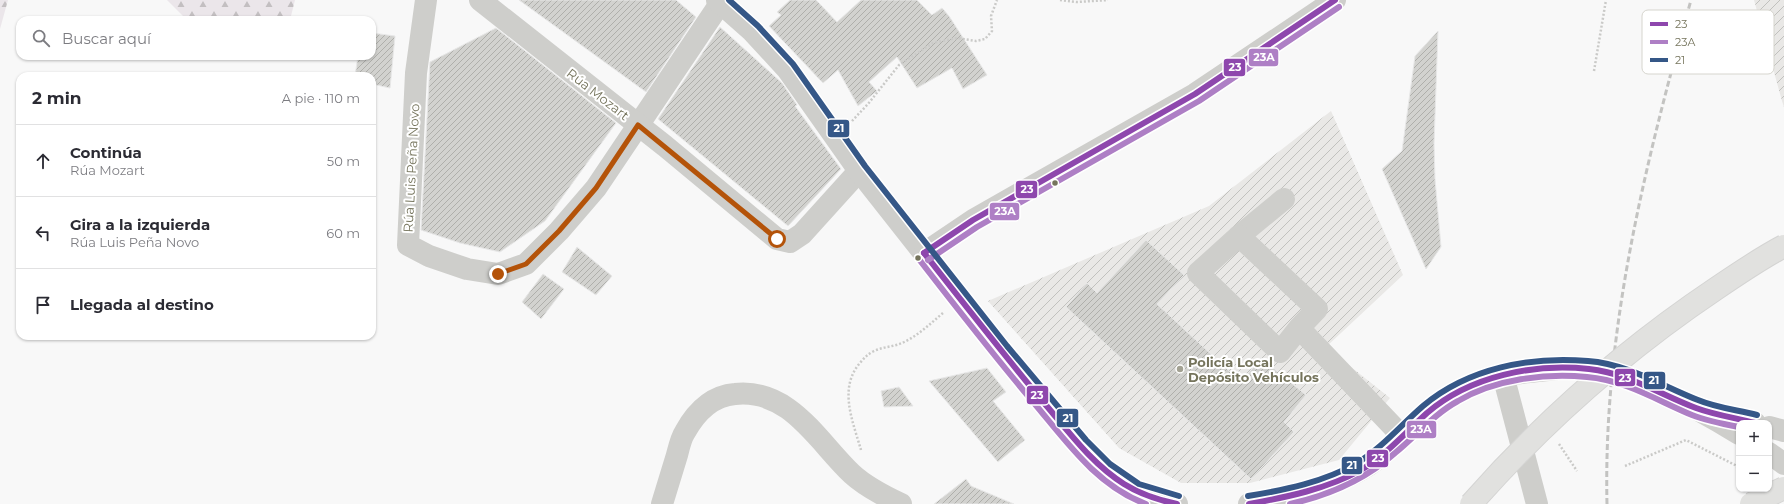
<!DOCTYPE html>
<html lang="es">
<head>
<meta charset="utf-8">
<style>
  :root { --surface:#fff; --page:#f2f2f3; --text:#2b2b33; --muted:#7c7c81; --line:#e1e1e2 }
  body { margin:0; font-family:Montserrat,sans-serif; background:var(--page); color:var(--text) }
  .controls { position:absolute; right:12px; bottom:12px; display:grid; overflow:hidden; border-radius:8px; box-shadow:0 1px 3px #0004 }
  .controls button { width:36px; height:36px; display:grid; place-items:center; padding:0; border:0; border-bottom:1px solid var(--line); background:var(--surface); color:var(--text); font:20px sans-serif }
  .stop { position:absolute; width:12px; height:12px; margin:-9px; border:3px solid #b45309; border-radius:50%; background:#fff }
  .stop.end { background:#b45309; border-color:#fff; box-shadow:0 1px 4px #0008 }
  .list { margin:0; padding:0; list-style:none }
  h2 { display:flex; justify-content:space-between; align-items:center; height:52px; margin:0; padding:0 16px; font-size:17px }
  h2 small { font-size:13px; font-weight:400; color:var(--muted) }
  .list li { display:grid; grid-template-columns:26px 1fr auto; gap:12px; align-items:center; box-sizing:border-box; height:72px; padding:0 16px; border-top:1px solid var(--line) }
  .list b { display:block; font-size:15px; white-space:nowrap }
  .list p { margin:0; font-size:13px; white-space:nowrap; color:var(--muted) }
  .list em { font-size:13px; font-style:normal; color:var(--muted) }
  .icon { flex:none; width:22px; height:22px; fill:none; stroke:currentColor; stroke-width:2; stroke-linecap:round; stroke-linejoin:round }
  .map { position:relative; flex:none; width:1784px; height:504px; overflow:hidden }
  .search { position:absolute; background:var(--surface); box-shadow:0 1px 3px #0004; left:16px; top:16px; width:360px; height:44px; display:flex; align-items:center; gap:10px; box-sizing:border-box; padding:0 14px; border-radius:12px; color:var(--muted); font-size:15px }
  .panel { position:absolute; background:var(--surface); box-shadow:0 1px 3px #0004; left:16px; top:72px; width:360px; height:268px; border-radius:12px }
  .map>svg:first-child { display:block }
  .industrial { fill:url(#industrial-furrows) }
  .forest { fill:url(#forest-firs) }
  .building { fill:url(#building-hatch); stroke:#e8e8e8 }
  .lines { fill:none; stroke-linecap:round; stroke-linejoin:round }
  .path { stroke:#cacac8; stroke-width:2.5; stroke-dasharray:2 2; stroke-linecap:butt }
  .minor { stroke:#cececb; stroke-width:22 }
  .rail { stroke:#c3c3c1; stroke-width:3; stroke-dasharray:6 3; stroke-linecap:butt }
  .highway-bridge-casing { stroke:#d4d4d3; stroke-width:24; stroke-linecap:butt }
  .highway-bridge { stroke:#e1e1df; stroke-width:22 }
  .bus-1-casing { stroke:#fff; stroke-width:9 }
  .bus-2-casing { stroke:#fff; stroke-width:9 }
  .bus-3-casing { stroke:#fff; stroke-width:9 }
  .bus-1 { stroke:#8e47ad; stroke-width:6 }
  .bus-2 { stroke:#ae7fc5; stroke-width:6 }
  .bus-3 { stroke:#355787; stroke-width:6 }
  .route { stroke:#b45309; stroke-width:5 }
  .bus-dot { fill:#75745c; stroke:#fff; stroke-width:1.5 }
  .poi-dot { fill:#a3a293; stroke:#fff; stroke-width:1.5 }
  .labels { text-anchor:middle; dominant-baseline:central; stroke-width:4; stroke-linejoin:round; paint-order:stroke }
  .street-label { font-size:13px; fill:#75745c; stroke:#fff }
  .poi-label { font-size:13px; font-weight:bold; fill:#75745c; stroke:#fff; text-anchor:start }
  .key { fill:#fff; stroke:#d6d5ce; stroke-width:1 }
  .key-label { font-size:11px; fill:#75745c }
  .line-badge { stroke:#fff; stroke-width:1.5 }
  .badge-label { font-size:11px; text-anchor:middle; font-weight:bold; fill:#fff }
</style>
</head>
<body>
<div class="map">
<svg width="1784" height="504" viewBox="0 0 1784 504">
  <defs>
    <pattern id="industrial-furrows" width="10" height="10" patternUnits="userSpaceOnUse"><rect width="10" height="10" fill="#e9e8e6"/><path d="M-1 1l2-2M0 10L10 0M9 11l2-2" fill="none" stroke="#c1c1be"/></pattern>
    <pattern id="forest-firs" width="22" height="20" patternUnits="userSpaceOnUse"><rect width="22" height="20" fill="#ebe6ea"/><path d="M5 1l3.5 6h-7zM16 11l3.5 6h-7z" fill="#c3bfc1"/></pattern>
    <pattern id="building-hatch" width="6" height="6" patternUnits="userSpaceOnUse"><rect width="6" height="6" fill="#d2d2cf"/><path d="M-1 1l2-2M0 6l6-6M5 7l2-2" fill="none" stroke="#afafab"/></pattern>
  </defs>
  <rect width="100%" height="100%" fill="#f8f8f8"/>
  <g class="industrial">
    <polygon points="1754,0 1784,0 1784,107 1782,101"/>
    <polygon points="1331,111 1403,275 1326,347 1390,398 1339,460 1250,483 1181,483 1119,448 988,301 1209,206"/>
  </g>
  <g class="forest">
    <polygon points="0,0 8,0 0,29"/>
    <polygon points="167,0 295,0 291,16 283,20 187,20"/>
  </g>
  <g class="building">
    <polygon points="519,0 676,0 696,17 646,92"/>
    <polygon points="790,0 816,0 837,22 861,0 917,0 932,15 942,8 949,16 987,75 963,89 952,68 917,88 897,57 869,82 877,91 858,106 838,70 823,83 769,26 781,15 777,12"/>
    <polygon points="720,27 782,83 797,105 795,106 841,169 788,226 658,119"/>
    <polygon points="496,28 616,123 545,221 500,252 460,243 421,230 430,62"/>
    <polygon points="1438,31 1434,144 1435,179 1441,247 1426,269 1382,169 1402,151 1415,56"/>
    <polygon points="372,33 395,36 390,88 372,84 372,76 355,76 358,56 372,56"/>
    <polygon points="1146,240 1184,275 1157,304 1241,382 1261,358 1306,395 1284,422 1294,432 1251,479 1066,307 1087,283 1097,293"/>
    <polygon points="577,247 612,276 596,295 562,272"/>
    <polygon points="543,274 564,289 541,319 522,302"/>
    <polygon points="987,368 1006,392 993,401 1025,440 998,462 929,381"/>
    <polygon points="899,387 913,406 884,407 881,391"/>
    <polygon points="966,479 971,486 1014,504 934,504"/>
  </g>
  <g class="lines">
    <g class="path">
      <polyline points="1060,0 1076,2 1108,0"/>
      <polyline points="1594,71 1606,0"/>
      <polyline points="852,121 868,104 899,65 933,43 957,38 976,41 985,39 992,31 991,16 997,0"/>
      <polyline points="1559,444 1577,471"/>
      <path d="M861,450C853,422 838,388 860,363C864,358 868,354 874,351C885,346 896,347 906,341C920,334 931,323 943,313"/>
      <polyline points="1625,466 1686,440 1735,465 1739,470"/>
    </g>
    <g class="minor">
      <polyline points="426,0 416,73 408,245 429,256 467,269 498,274 526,264 559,231 596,188 721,2"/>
      <polyline points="480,0 665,146 777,239 790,242 802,234 859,171"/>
      <polyline points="717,0 752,31 787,69 859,171 1001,351 1080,445 1105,470 1135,491 1163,501 1177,504"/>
      <polyline points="1239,236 1284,199"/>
      <polyline points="924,253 973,220 1195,94 1335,0"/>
      <polyline points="1299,328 1280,352 1198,273 1239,236 1317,309 1299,328 1402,436"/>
      <polyline points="1503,375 1537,504"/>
      <polyline points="1717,414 1755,423"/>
      <polyline points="1769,427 1784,431"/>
      <polyline points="1769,453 1784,464"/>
      <path d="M662,504C667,488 672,471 677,455C679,447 681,438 685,432C696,412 711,396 735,394C790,388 818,442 852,474C866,487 884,496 901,504"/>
      <path d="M1249,504C1293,496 1347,485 1381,456C1401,439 1418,417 1439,403C1467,385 1497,375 1530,372C1549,370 1571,366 1590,370C1641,377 1696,407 1739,434"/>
    </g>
    <path class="rail" d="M1607,504C1603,332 1645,164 1691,0"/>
    <g class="highway-bridge-casing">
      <g id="highway-bridge">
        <path d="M1471,504C1544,421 1626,349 1717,288C1739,273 1761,258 1784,246"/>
        <polyline points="1751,504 1784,488"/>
      </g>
    </g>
    <use href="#highway-bridge" class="highway-bridge"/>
    <g class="bus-1-casing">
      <g id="bus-1">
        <polyline points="924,253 973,220 1195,94 1335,0"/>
        <path d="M924,253C964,304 1004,355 1045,404C1069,432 1092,464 1124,484C1140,494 1158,500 1177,504"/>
        <path d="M1249,504C1287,497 1327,489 1361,470C1386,455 1406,432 1427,413C1470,376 1534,363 1589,369C1628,373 1661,395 1696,408C1715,415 1736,418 1755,423"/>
      </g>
    </g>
    <g class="bus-2-casing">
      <g id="bus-2">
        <path d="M918,258C956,307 994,356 1034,403C1066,441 1097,486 1146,504"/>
        <polyline points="928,260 977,227 1199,101 1339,7"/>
        <path d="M1290,504C1330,495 1365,480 1395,453C1416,436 1434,414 1458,401C1495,379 1545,373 1587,377C1625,380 1658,401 1692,415C1707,421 1723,424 1739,427"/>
      </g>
    </g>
    <g class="bus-3-casing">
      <g id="bus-3">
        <polyline points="729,0 758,26 793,64 865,166 1007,346 1086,440 1110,464 1139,484 1179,496"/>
        <path d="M1248,496C1285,490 1324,482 1357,463C1382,448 1401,425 1423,406C1468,368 1531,356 1588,361C1628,364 1662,386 1698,400C1717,408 1738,410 1757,415"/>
      </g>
    </g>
    <use href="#bus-1" class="bus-1"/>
    <use href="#bus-2" class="bus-2"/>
    <use href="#bus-3" class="bus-3"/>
  </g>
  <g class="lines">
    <polyline class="route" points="498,274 526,264 559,231 596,188 638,125 777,239"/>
  </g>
  <g class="bus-dot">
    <circle cx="1055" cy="183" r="3.5"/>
    <circle cx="918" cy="258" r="3.5"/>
  </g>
  <circle class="poi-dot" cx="1180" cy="369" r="4"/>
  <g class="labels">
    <g class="street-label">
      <text transform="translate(598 94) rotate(38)">Rúa Mozart</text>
      <text transform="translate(411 168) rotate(-87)">Rúa Luis Peña Novo</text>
    </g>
    <g class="poi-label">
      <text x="1188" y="362">Policía Local<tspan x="1188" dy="15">Depósito Vehículos</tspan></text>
    </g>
  </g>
  <rect x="1642" y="10" width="132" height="64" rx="6" class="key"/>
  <rect x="1650" y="22" width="18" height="4" fill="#8e47ad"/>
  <rect x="1650" y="40" width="18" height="4" fill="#ae7fc5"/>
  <rect x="1650" y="58" width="18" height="4" fill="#355787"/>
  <g class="key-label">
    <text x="1675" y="28">23</text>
    <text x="1675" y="46">23A</text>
    <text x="1675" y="64">21</text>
  </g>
  <g class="line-badge">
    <rect x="1248" y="48" width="31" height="19" rx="4" fill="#ae7fc5"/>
    <rect x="1223" y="58" width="23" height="19" rx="4" fill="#8e47ad"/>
    <rect x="827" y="119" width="23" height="19" rx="4" fill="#355787"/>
    <rect x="1015" y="180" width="23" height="19" rx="4" fill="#8e47ad"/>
    <rect x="989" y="202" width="31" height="19" rx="4" fill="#ae7fc5"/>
    <rect x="1614" y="368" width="22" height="19" rx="4" fill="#8e47ad"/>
    <rect x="1643" y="371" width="23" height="19" rx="4" fill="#355787"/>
    <rect x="1026" y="385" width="23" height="20" rx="4" fill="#8e47ad"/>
    <rect x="1056" y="408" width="23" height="20" rx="4" fill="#355787"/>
    <rect x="1406" y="420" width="31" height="19" rx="4" fill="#ae7fc5"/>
    <rect x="1366" y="449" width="23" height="19" rx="4" fill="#8e47ad"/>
    <rect x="1341" y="456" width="22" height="19" rx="4" fill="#355787"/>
  </g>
  <g class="badge-label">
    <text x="1264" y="61">23A</text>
    <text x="1235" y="71">23</text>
    <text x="839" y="132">21</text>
    <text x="1027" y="193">23</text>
    <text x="1005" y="215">23A</text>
    <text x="1625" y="382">23</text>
    <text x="1654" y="384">21</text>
    <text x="1037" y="399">23</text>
    <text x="1068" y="422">21</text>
    <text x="1421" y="433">23A</text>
    <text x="1378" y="462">23</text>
    <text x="1352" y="469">21</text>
  </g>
</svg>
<div class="controls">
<button>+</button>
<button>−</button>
</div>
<div class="stop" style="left:777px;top:239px"></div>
<div class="stop end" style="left:498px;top:274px"></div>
<div class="search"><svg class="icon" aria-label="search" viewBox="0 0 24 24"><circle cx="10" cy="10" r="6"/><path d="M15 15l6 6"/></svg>Buscar aquí</div>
<section class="panel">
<h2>2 min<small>A pie · 110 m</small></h2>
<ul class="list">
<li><svg class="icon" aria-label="ahead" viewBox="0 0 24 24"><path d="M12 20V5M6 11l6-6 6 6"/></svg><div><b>Continúa</b><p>Rúa Mozart</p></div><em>50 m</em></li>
<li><svg class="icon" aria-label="left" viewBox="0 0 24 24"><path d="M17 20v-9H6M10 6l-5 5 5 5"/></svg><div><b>Gira a la izquierda</b><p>Rúa Luis Peña Novo</p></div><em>60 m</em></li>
<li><svg class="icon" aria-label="arrive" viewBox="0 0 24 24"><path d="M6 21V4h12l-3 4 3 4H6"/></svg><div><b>Llegada al destino</b></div></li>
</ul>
</section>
</div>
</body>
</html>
